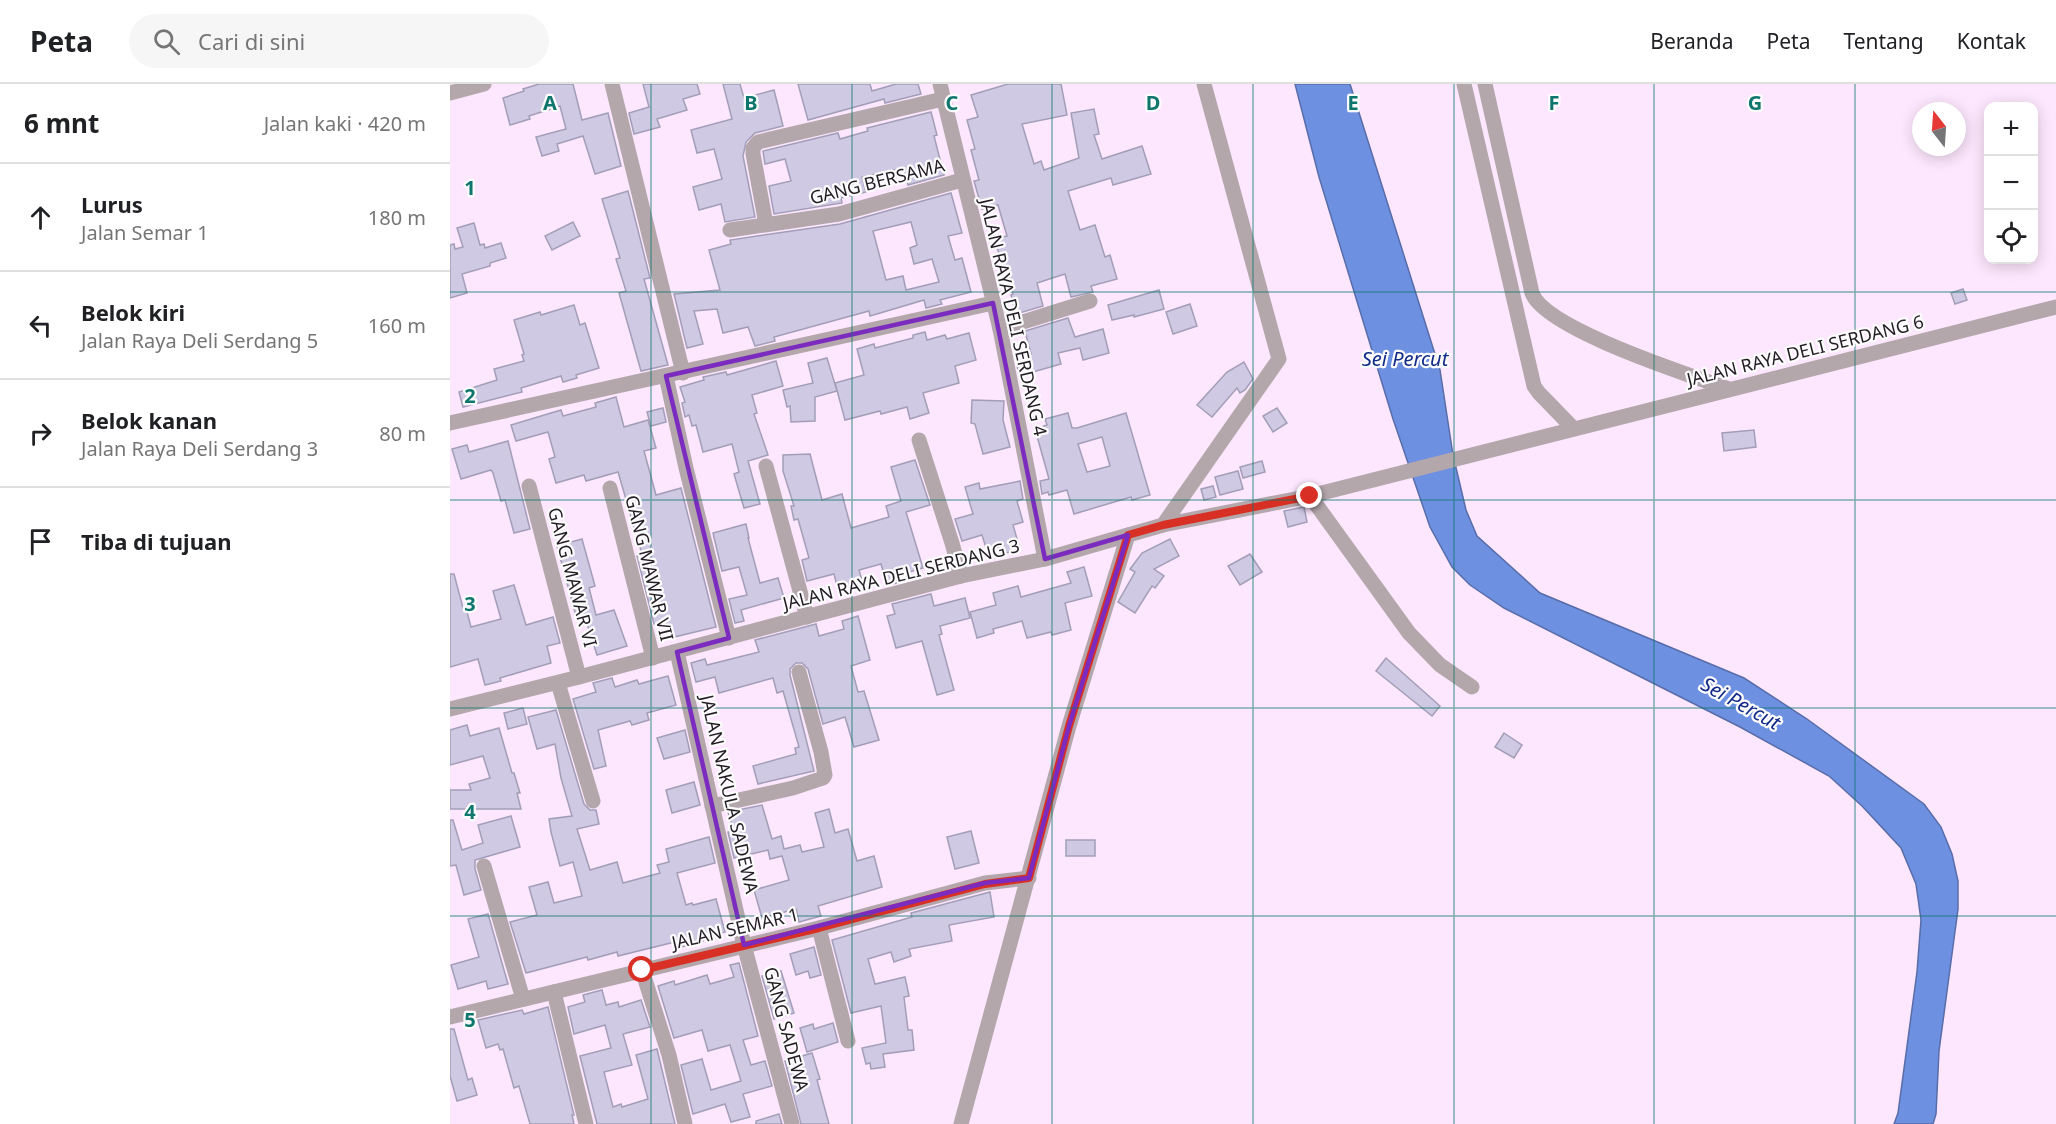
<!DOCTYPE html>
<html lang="id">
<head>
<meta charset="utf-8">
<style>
  :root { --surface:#fff; --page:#f6f6f6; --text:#202124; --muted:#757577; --line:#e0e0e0 }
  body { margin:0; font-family:"Noto Sans",sans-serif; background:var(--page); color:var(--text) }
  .controls { position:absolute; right:18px; top:18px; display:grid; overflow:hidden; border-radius:12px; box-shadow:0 3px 15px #0003 }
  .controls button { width:54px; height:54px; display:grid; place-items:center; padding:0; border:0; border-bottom:2px solid var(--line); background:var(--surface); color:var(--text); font:30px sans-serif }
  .compass { position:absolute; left:1462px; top:18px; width:54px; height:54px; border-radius:50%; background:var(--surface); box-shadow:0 3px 15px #0003; rotate:343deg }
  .stop { position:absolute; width:18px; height:18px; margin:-14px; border:4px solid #d93025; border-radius:50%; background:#fff }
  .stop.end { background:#d93025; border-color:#fff; box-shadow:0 2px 6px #0008 }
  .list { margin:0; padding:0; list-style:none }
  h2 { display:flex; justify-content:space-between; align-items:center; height:78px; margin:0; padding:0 24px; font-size:26px }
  h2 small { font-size:20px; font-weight:400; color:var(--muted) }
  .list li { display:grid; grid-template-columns:39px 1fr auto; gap:18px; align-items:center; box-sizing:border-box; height:108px; padding:0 24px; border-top:2px solid var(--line) }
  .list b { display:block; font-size:22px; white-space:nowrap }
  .list p { margin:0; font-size:20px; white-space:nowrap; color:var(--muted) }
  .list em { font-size:20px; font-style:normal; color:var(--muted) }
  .icon { flex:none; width:33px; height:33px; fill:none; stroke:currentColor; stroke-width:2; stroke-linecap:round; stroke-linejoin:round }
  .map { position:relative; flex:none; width:1606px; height:1040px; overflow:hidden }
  header { display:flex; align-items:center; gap:36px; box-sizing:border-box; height:84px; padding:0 30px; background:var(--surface); border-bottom:2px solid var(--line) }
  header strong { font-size:28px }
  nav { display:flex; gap:33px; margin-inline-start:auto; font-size:21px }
  .search { width:420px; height:54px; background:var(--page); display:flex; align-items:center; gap:15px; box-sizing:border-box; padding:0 21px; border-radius:33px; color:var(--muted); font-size:22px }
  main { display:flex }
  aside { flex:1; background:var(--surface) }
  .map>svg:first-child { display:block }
  .water { fill:#6e90e1; stroke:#586da9; stroke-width:1.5 }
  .building { fill:#cfc9e4; stroke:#a39eb8; stroke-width:1.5; fill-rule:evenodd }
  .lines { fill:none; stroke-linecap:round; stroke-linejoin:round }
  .minor { stroke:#b4a7ab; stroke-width:15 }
  .route { stroke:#d93025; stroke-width:8 }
  .marked { fill:none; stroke:#7b2cbf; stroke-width:4.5; stroke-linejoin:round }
  .grid { fill:none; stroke:#0f766e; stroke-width:1.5; stroke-opacity:0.55 }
  .labels { text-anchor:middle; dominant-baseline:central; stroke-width:4.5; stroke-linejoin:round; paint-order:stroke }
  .street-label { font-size:18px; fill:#241c25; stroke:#fcfcfc }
  .water-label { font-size:20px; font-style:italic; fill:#122b89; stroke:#fcfcfc }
  .grid-label { font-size:20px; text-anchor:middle; font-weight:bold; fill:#0f766e; stroke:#fcfcfc; stroke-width:4.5; stroke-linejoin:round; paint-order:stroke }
</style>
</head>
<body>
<header>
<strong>Peta</strong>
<div class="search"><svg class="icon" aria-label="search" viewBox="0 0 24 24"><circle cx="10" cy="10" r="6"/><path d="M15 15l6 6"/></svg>Cari di sini</div>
<nav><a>Beranda</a><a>Peta</a><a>Tentang</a><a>Kontak</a></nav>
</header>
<main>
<aside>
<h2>6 mnt<small>Jalan kaki · 420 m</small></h2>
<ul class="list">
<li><svg class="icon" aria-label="ahead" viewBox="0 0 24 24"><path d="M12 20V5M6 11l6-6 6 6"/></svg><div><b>Lurus</b><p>Jalan Semar 1</p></div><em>180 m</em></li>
<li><svg class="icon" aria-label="left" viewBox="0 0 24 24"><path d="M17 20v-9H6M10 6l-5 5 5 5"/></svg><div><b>Belok kiri</b><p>Jalan Raya Deli Serdang 5</p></div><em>160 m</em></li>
<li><svg class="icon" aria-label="right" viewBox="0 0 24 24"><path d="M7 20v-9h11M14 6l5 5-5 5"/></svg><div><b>Belok kanan</b><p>Jalan Raya Deli Serdang 3</p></div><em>80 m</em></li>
<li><svg class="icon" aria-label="arrive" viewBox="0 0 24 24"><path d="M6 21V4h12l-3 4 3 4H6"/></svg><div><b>Tiba di tujuan</b></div></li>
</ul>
</aside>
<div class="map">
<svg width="1606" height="1040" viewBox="0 0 1606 1040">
  <rect width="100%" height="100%" fill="#fde7fe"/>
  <polygon class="water" points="845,0 900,0 990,286 1003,371 1016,426 1027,452 1090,509 1294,594 1357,635 1474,720 1491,743 1502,770 1508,797 1508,825 1489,967 1486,1030 1483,1040 1444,1040 1448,1029 1467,888 1471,836 1466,800 1451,764 1412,722 1379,692 1290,643 1054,524 1020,501 1002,483 980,443 943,335 869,93"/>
  <g class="building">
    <polygon points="89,0 123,0 132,36 158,29 171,82 145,90 133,52 107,60 109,67 92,72 86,53 116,45 110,22 79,32 80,35 60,41 53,14 74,7 73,5"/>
    <polygon points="193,0 247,0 250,10 233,15 237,26 207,35 210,43 184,50 179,29 199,23"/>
    <polygon points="273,0 290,0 294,14 324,6 333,42 305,49 296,58 293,72 305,133 275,138 271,120 249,126 243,103 272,95 264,65 247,69 241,46 282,35"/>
    <polygon points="348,0 420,0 422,7 446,0 468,0 471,10 435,19 434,15 358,36"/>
    <polygon points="558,0 611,0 617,31 572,40 584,80 591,77 594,86 629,74 621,29 644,25 649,50 644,51 652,75 692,62 701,90 663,101 661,94 618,107 630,146 645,141 655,173 660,171 667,195 641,202 643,208 621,213 615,190 587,199 593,222 566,230 561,211 563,210 544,155 557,152 548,121 532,125 524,97 529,96 521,66 525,65 517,36 528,33 521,11"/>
    <polygon points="481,28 487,51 484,52 494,91 458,101 453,84 412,93 416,108 391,114 392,119 324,130 319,102 341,97 335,75 315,80 313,67 388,49 390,55 418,47 417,44"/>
    <polygon points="178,107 200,194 194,195 218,281 191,287 169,209 176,207 166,175 170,174 152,115"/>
    <path d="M501,109L512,149L498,152L505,176L512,174L521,208L490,216L492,220L476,224L474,216L420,232L419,227L324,253L325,257L305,262L298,243L273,249L267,225L244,227L253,260L237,264L224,210L270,206L259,166L281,160L280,156L390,140ZM461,138L467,161L460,164L464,180L482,175L489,198L456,206L453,192L436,196L423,147Z"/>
    <polygon points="123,138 130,152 102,166 95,152"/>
    <polygon points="24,139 30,161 34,160 35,164 51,159 56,174 40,179 40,182 12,190 17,209 0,214 0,161 4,160 5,165 13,163 7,144"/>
    <polygon points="1513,205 1517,216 1505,220 1501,209"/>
    <polygon points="709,206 714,225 684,233 684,231 662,236 658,221"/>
    <polygon points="740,220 747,242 723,250 716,228"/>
    <polygon points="124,221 130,241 135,239 149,284 126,291 127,294 113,298 111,292 71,304 72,308 13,323 9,308 47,296 44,285 74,277 72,271 74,270 64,236 90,228 91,231"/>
    <polygon points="618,234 625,253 653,245 659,269 633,276 630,264 608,269 611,280 569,292 566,275 581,270 575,247"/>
    <polygon points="475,248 477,256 495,251 497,255 519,249 526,276 505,282 509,299 473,309 479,329 460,335 457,323 431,330 430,327 395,336 385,299 414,291 407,265 424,260 425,264 463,254 463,251"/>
    <polygon points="377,274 387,307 365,313 365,337 341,338 340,322 337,323 333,306 363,299 358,279"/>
    <polygon points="326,277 333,302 302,311 307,329 304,330 318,371 298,377 310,420 294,424 284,390 289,388 282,360 253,368 246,341 242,342 239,331 235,333 232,319 235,318 230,303 254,296 253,293 276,288 277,291"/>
    <polygon points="794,278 803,295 795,306 790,309 787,304 762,333 747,321 777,288"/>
    <polygon points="166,313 174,343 198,336 206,364 194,367 206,411 231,404 266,543 220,554 215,537 204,540 187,472 192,470 168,388 136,397 134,391 106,399 99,375 105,373 98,348 66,357 61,341 111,326 113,332 146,323 145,319"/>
    <polygon points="522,316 554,317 553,336 560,363 533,370 525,340 521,339"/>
    <polygon points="213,324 216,338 201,342 197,328"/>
    <polygon points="827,324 837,339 823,348 813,332"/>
    <path d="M618,329L622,344H627L676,329L700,411L682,416L681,413L624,430L617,406L599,411L598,408L592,410L590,397L599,395L585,345L597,341L595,335ZM652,353L660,382L637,388L628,360Z"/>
    <polygon points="1304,346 1306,363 1274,367 1272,349"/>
    <polygon points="58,357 80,445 64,449 55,416 51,417 43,389 41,386 11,395 2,365 17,361 19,368"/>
    <polygon points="360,370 372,416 392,410 401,444 439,433 436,422 451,417 441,383 465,376 480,421 456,428 473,484 449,491 451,498 437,501 431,480 409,486 414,503 389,510 384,490 357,497 352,476 359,474 348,435 344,436 341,422 344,422 333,387 333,371"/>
    <polygon points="812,377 815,388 793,394 790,383"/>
    <polygon points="788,387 793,405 770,411 765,393"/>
    <polygon points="570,397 573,415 567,417 573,438 563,441 570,465 552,470 551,463 537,467 532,451 512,457 505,435 523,430 515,403 529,399 530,405"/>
    <polygon points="763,402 766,413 754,416 751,405"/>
    <polygon points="854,423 857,438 838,443 834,427"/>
    <polygon points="296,440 299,454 298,454 310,499 328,494 334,514 291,526 294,537 285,539 279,515 297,511 289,483 272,487 263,449"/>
    <polygon points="132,455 145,502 139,504 146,531 164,526 177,562 147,571 134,530 126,532 107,462"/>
    <polygon points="720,455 729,472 704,485 714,492 705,504 702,502 685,529 668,518 685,488 680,485 692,469"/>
    <polygon points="800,470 812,488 790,501 778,482"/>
    <polygon points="634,483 642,512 615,519 621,546 602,551 601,548 577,554 572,537 543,545 544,549 527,554 520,528 546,521 543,509 568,502 571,513 621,499 617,488"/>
    <polygon points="0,490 4,490 13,524 16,524 21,543 51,535 43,507 64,501 76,541 103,533 110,559 97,562 101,579 50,594 51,597 35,601 28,575 0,583"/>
    <polygon points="481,510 484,522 515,514 520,534 490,542 492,550 489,551 504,606 487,611 472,557 446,564 437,532 445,530 442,520"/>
    <polygon points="408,532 420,576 401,582 408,608 414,607 429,656 404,663 395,633 373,640 358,585 352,579 346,579 340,585 340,591 364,687 308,700 303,682 346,670 345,664 349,663 333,607 327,609 323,594 269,609 265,593 246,598 241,579 255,575 257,581 309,568 305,556 366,540 369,552 394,545 392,537"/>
    <polygon points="936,574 990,622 982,632 926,587"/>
    <polygon points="218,592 226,621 197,629 199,636 182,641 180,637 148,646 156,682 144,685 123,615 146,608 143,599 162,594 165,603 187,596 189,600"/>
    <polygon points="73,624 77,640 58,645 54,629"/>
    <polygon points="106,626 134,720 140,726 146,726 149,740 127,745 140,786 167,778 173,799 210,789 207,781 219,778 216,765 259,753 265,779 227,789 236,821 242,819 243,821 266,815 275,848 252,854 253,857 231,863 229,857 168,872 167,868 138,876 137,873 76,889 60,838 87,831 79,803 98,798 104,819 132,812 123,778 110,782 101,748 99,735 122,732 111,694 105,660 87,665 78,633"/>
    <polygon points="17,641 20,652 49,644 62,689 64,689 70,709 67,709 71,725 0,725 0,706 21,706 19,700 40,694 33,672 0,681 0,646"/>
    <polygon points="235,646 240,668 214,675 207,654"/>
    <polygon points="1054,649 1072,661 1064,674 1045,663"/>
    <polygon points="244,698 250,721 222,729 216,706"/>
    <polygon points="312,721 322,755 331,752 334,765 350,761 352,768 374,763 365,729 379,725 385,749 398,745 407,777 424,772 432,803 368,822 371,832 349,838 346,825 312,834 304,806 339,796 332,772 320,775 318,766 284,774 278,748 284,747 278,728"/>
    <polygon points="61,732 70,763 25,776 25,785 31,806 14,811 6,781 0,782 0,736 3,736 12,766 33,759 28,741"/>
    <polygon points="521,747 529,779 505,785 497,753"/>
    <rect x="616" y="756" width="29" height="16"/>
    <polygon points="540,808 544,833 499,841 502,857 459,865 461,872 444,878 441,868 418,875 425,900 455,893 459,912 454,913 458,946 462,946 464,966 433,970 435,983 421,985 420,979 416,980 412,964 436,959 431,922 401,929 382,856 462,833 461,829"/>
    <polygon points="38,830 58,900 38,905 36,897 8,905 1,881 29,873 18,835"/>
    <polygon points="364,863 371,891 360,894 358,887 346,891 340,870"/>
    <polygon points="289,879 308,952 293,956 301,981 315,977 322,1002 293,1010 300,1033 281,1038 275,1020 243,1030 231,981 252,975 261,1006 291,997 280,961 258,967 252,946 224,954 208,902 224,897 225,901 257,891 260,900 284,893 280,881"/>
    <polygon points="331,887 344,929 324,935 312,892"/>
    <polygon points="152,906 156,921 168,918 169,923 191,916 200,943 173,950 182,981 154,988 163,1023 171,1020 172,1023 198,1015 186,971 207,965 225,1040 147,1040 130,972 161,964 155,941 124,950 118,923 135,918 133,911"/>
    <polygon points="98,923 124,1031 122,1031 124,1040 80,1040 69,1002 64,1004 53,965 50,966 48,960 36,964 28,936 72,926 74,930"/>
    <polygon points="383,939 388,958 357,968 350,944 363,940 364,945"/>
    <polygon points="0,945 4,945 18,996 22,994 27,1011 7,1017 0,992"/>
    <polygon points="362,969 370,995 367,996 379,1040 351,1040 335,977"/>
    <polygon points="329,1030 332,1040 306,1040 306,1037"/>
  </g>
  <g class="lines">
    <g class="minor">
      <polyline points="162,0 233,289"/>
      <polyline points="490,0 550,245 595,475"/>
      <polyline points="1014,0 1084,302 1089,309 1123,344"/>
      <path d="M1035,0L1082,209C1095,245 1240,291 1279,305"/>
      <polyline points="0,9 34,0"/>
      <polyline points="316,140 303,70 303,64 308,58 493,15"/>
      <polyline points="280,146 389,130 512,96"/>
      <polyline points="550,245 640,217"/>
      <polyline points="216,292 236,384 279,554"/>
      <polyline points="0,339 543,219"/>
      <polyline points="469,356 502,459 511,492"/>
      <polyline points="316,382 357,533"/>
      <polyline points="79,402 129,593"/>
      <polyline points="160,404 203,574"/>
      <polyline points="860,412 959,549 990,581 1022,603"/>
      <polyline points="713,441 829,275 754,0"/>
      <polyline points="227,568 294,861 342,1040"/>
      <polyline points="108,599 143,717"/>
      <polyline points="0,625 129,593 511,492 595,475 713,441 860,412 1606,223"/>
      <polyline points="262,722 343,704 373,694 375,691 371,668 349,588"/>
      <polyline points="34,782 73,915"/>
      <polyline points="369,844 398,957"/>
      <polyline points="192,886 219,971 235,1040"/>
      <polyline points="104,908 136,1040"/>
      <polyline points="0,933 369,844 535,799 579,794"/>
      <polyline points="511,1040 619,642 678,451"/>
    </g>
  </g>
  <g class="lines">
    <polyline class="route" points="192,886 369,844 535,800 579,794 619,642 678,451 713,441 860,412"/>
  </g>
  <path class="marked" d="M543,219L595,475L678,451L619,642L579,794L535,799L294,861L227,568L279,554L216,292Z"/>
  <path class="grid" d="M201,0V1040M402,0V1040M602,0V1040M803,0V1040M1004,0V1040M1204,0V1040M1405,0V1040M0,208H1606M0,416H1606M0,624H1606M0,832H1606"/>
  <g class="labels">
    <g class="street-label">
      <text transform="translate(427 97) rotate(-14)">GANG BERSAMA</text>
      <text transform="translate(564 233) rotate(77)">JALAN RAYA DELI SERDANG 4</text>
      <text transform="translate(1355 266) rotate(-14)">JALAN RAYA DELI SERDANG 6</text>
      <text transform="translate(200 484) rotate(76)">GANG MAWAR VII</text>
      <text transform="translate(451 490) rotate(-14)">JALAN RAYA DELI SERDANG 3</text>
      <text transform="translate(123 493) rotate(75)">GANG MAWAR VI</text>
      <text transform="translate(280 710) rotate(77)">JALAN NAKULA SADEWA</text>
      <text transform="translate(285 844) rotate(-13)">JALAN SEMAR 1</text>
      <text transform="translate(337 945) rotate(75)">GANG SADEWA</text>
    </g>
    <g class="water-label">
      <text x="955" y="274">Sei Percut</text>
      <text transform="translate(1291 619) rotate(29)">Sei Percut</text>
    </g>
  </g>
  <g class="grid-label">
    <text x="100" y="26">A</text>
    <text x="301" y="26">B</text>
    <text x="502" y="26">C</text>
    <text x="703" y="26">D</text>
    <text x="903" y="26">E</text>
    <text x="1104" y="26">F</text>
    <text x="1305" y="26">G</text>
    <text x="20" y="111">1</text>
    <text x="20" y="319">2</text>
    <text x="20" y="527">3</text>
    <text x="20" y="735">4</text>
    <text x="20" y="943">5</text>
  </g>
</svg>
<div class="controls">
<button>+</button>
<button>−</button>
<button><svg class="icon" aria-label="locate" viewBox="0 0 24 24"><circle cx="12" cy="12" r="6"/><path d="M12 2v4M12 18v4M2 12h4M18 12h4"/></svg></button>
</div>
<svg class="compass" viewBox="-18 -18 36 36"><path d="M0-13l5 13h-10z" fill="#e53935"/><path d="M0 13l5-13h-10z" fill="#757577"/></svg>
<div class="stop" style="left:192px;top:886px"></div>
<div class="stop end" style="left:860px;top:412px"></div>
</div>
</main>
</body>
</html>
